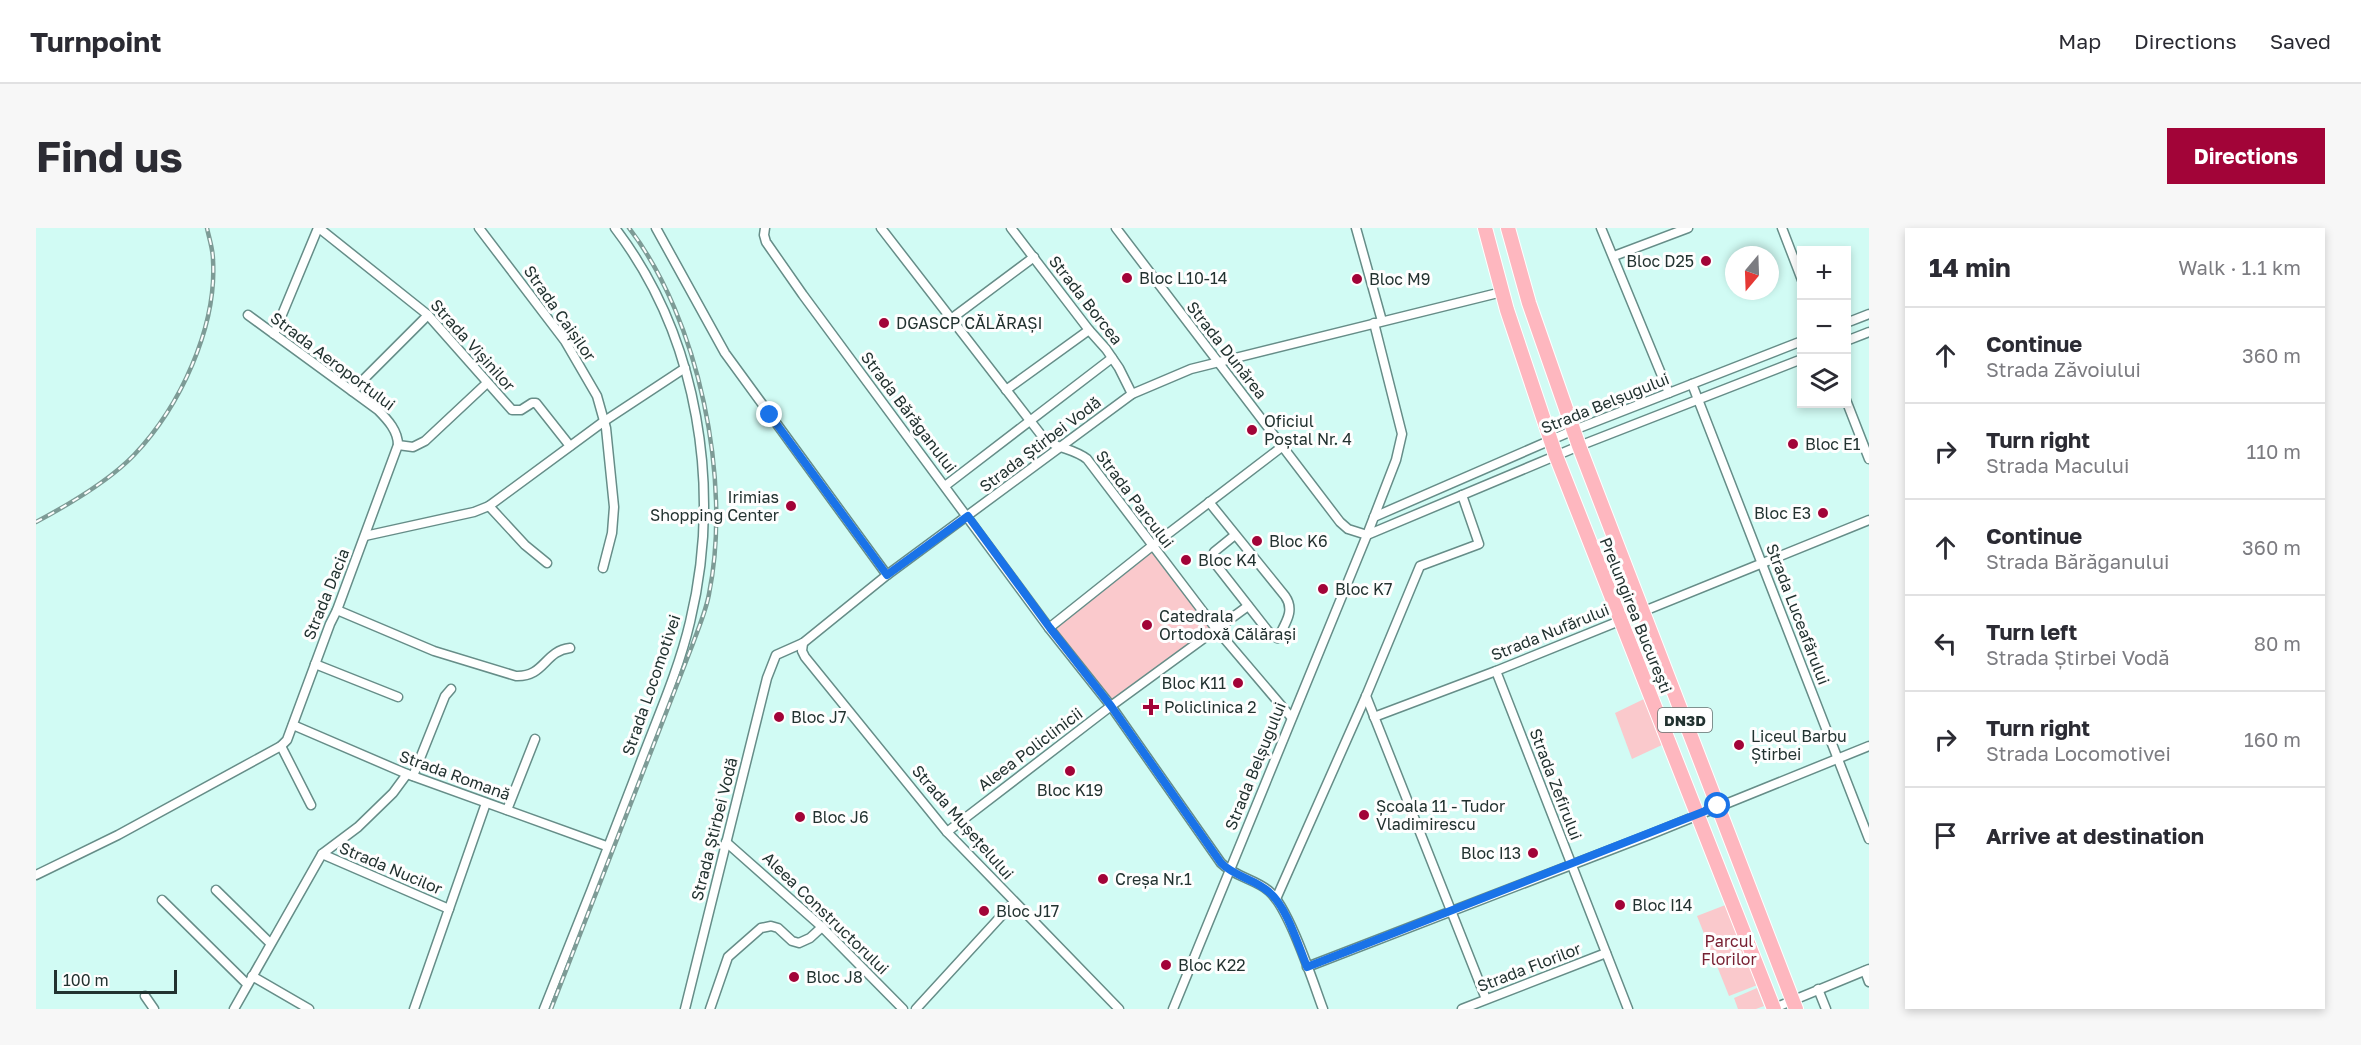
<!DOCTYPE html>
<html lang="en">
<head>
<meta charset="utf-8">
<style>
  :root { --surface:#fff; --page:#f7f7f7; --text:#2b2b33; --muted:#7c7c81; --line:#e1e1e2; --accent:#a20438 }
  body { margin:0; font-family:"Golos Text",sans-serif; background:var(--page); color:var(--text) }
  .controls { position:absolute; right:18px; top:18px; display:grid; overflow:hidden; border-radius:0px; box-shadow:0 3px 9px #0003 }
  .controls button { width:54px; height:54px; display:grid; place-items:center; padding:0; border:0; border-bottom:2px solid var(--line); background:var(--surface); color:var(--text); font:30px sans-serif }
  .compass { position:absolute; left:1689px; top:18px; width:54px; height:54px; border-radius:50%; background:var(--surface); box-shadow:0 3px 9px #0003; rotate:199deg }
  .scale { position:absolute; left:18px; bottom:15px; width:123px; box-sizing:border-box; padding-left:6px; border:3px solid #223230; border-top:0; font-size:16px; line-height:21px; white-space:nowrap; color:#223230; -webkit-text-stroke:4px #fefefe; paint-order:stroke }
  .stop { position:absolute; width:18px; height:18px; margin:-14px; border:4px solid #1a73e8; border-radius:50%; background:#fff }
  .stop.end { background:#1a73e8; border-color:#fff; box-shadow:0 2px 6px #0008 }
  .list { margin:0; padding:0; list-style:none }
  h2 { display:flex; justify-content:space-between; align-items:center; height:78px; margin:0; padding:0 24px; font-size:26px }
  h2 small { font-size:20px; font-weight:400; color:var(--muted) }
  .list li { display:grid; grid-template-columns:39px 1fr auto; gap:18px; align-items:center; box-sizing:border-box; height:96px; padding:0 24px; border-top:2px solid var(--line) }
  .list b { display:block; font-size:22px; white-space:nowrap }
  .list p { margin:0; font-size:20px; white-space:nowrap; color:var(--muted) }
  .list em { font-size:20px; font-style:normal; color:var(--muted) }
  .icon { flex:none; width:33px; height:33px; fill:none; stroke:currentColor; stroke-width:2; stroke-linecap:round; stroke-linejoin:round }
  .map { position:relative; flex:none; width:1833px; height:781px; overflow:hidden; border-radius:0px }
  header { display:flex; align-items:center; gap:36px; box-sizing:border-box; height:84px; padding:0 30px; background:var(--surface); border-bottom:2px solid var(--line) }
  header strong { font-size:28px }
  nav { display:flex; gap:33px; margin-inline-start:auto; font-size:21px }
  .intro { display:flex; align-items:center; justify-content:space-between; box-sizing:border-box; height:144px; padding:0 36px }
  h1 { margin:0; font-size:42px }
  .button { padding:15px 27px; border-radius:0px; background:var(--accent); color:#fff; font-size:21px; font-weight:700 }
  main { display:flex; gap:36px; padding:0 36px }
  aside { flex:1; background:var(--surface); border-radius:0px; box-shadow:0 3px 9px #0003 }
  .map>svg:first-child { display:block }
  .green { fill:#fac9cc }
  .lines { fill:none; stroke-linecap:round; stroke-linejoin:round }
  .street-casing { stroke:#668d88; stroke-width:11 }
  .primary-casing { stroke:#fff; stroke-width:16 }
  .street { stroke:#fff; stroke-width:8 }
  .primary { stroke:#feb7bf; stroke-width:14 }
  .rail-casing { stroke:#7d9b96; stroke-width:4.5 }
  .rail { stroke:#fefefe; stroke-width:2; stroke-dasharray:7; stroke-linecap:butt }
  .route { stroke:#1a73e8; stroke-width:8 }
  .poi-dot { fill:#a20438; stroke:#fefefe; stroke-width:2 }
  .labels { text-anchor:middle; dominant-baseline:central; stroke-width:6; stroke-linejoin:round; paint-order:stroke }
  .shield { fill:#fefefe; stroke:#646f6e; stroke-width:1.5 }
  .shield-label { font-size:15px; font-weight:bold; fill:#223230 }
  .poi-label { font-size:16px; fill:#223230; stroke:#fefefe; text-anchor:start }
  .street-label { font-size:16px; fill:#223230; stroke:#fefefe }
  .park-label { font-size:16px; fill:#782032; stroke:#fefefe }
</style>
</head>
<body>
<header>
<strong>Turnpoint</strong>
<nav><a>Map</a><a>Directions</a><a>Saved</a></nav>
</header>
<div class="intro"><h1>Find us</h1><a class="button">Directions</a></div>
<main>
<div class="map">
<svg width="1833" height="781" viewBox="0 0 1833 781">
  <rect width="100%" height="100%" fill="#d1fbf4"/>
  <g class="green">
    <polygon points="1116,318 1181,402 1075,478 1014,400"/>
    <polygon points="1608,471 1626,517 1596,531 1579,485"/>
    <polygon points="1692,676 1724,756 1693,768 1661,688"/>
    <polygon points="1721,760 1728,778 1720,781 1702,781 1698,770"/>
  </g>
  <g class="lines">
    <g class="street-casing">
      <g id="street">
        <polyline points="283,0 392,87 476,182 485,182 496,175 500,175 534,218"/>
        <polyline points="443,0 529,113 561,168 570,200 578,279 576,305 567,340"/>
        <polyline points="620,0 689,125 851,347"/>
        <path d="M729,0L728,7L730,14L767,67L1013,400L1075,478L1185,635C1199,649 1219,651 1233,663C1253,680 1277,754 1287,781"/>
        <path d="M845,0L1006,208C1021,222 1035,219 1051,231L1181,402L1255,489"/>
        <polyline points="975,0 1053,102 1070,121 1083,140 1096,166"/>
        <polyline points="1080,0 1304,294 1312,301 1331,307 1137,781"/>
        <polyline points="1320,0 1346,93"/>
        <polyline points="1565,0 1633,165"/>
        <polyline points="1746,0 1766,52"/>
        <polyline points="1578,28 1652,0"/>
        <polyline points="915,91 998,29"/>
        <polyline points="1338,95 1366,206 1360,232 1331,307 1543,218 1766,131"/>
        <polyline points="1810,95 1833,86"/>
        <polyline points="238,106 282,0"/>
        <polyline points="1810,113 1833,104"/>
        <polyline points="1656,156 1833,611"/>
        <polyline points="970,162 1053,102"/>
        <polyline points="316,163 392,87"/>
        <polyline points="1810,172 1833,231"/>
        <polyline points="362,217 377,219 389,213 451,155"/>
        <polyline points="909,258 1076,130"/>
        <path d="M1173,274L1249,368C1259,382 1250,394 1243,408L1241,410L1232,403L1178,334V324L1199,307"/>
        <polyline points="453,278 489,317 511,335"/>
        <polyline points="1338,289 1538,202 1766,113"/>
        <polyline points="329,308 438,284 453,278 567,194 649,140"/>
        <path d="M301,382L398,423L480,448C509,449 508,423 534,420"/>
        <polyline points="1013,400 1116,318 1247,218"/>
        <polyline points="767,415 766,423 769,429 911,604 1083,781"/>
        <polyline points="279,436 362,469"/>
        <polyline points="1460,443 1592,781"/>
        <polyline points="1330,468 1450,771"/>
        <polyline points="1338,489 1460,443 1833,292"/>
        <polyline points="257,497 371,546 573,619"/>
        <polyline points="245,518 275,577"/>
        <polyline points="377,548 409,468 415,461"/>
        <polyline points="471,582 499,511"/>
        <polyline points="911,604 1075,478 1212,378"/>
        <polyline points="690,614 786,699 867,781"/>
        <polyline points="286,626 413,681"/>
        <path d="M0,647L82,607L245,518L251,512L294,396L301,382L362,217C362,203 352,192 342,182L212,87"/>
        <polyline points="180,662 234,715"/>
        <polyline points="1240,671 1330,468 1384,338 1443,316 1426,267"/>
        <polyline points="126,672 211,756"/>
        <polyline points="1271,739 1613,607 1833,518"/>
        <polyline points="1829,743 1833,754"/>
        <polyline points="216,748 273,781"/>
        <polyline points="1782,761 1790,781"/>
        <polyline points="109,768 118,781"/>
        <polyline points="198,781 286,626 322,599 357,565 371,546"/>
        <polyline points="378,781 450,575"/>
        <path d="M508,781C540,702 571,623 601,544C619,495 642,445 654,394C686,261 663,110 579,0"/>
        <polyline points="649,781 731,450 740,427 767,415 851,347 1096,166 1155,141 1466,64"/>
        <polyline points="674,781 692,729 725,700 735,698 742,700 756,713 763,715 774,710 786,699"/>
        <polyline points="880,781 978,674"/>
        <polyline points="1426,781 1570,725"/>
        <polyline points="1736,781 1833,741"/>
      </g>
    </g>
    <g class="primary-casing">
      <g id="primary">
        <polyline points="1449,0 1471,82 1520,228 1738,781"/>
        <polyline points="1472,0 1493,75 1543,218 1760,781"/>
      </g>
    </g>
    <use href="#street" class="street"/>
    <use href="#primary" class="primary"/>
    <g class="rail-casing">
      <g id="rail">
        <path d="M0,294C32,277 73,253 98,227C144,179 181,99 177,32C177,21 173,10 171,0"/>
        <path d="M515,781L656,418C662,401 670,383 673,366C696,253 663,91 593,0"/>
      </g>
    </g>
    <use href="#rail" class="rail"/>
  </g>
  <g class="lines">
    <path class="route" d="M734,187L851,347L932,288L1014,400L1075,478L1185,635C1199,649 1219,651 1233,664C1251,679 1262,717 1271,739L1682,578"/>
  </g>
  <g class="poi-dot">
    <circle cx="1670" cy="33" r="6"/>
    <circle cx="1091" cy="50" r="6"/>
    <circle cx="1321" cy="51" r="6"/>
    <circle cx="848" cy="95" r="6"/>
    <circle cx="1216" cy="202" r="6"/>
    <circle cx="1757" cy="216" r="6"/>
    <circle cx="755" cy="278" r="6"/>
    <circle cx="1787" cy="285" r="6"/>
    <circle cx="1221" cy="313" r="6"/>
    <circle cx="1150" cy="332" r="6"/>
    <circle cx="1287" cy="361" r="6"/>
    <circle cx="1111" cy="397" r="6"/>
    <circle cx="1202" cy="455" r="6"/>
    <path d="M1112 470h6v6h6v6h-6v6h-6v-6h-6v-6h6z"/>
    <circle cx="743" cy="489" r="6"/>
    <circle cx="1703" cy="517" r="6"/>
    <circle cx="1034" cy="543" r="6"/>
    <circle cx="1328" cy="587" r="6"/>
    <circle cx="764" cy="589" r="6"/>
    <circle cx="1497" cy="625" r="6"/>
    <circle cx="1067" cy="651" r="6"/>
    <circle cx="1584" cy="677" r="6"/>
    <circle cx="948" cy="683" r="6"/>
    <circle cx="1130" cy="737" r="6"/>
    <circle cx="758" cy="749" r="6"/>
  </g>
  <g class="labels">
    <rect class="shield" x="1622" y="480" width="54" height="24" rx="4.5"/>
    <g class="shield-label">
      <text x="1649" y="492">DN3D</text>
    </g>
    <g class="poi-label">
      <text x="1658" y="33" text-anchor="end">Bloc D25</text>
      <text x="1103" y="50">Bloc L10-14</text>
      <text x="1333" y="51">Bloc M9</text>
      <text x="860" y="95">DGASCP CĂLĂRAȘI</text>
      <text x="1228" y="193">Oficiul<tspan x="1228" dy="18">Poștal Nr. 4</tspan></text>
      <text x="1769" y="216">Bloc E1</text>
      <text x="743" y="269" text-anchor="end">Irimias<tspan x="743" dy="18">Shopping Center</tspan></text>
      <text x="1775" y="285" text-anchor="end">Bloc E3</text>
      <text x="1233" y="313">Bloc K6</text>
      <text x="1162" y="332">Bloc K4</text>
      <text x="1299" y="361">Bloc K7</text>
      <text x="1123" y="388">Catedrala<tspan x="1123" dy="18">Ortodoxă Călărași</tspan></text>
      <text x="1190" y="455" text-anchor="end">Bloc K11</text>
      <text x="1128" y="479">Policlinica 2</text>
      <text x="755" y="489">Bloc J7</text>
      <text x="1715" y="508">Liceul Barbu<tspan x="1715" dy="18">Știrbei</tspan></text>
      <text x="1034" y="562" text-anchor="middle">Bloc K19</text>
      <text x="1340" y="578">Școala 11 - Tudor<tspan x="1340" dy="18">Vladimirescu</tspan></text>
      <text x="776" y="589">Bloc J6</text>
      <text x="1485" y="625" text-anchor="end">Bloc I13</text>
      <text x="1079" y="651">Creșa Nr.1</text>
      <text x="1596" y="677">Bloc I14</text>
      <text x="960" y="683">Bloc J17</text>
      <text x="1142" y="737">Bloc K22</text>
      <text x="770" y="749">Bloc J8</text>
    </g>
    <g class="street-label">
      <text transform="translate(1050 72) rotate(52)">Strada Borcea</text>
      <text transform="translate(524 85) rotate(55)">Strada Caișilor</text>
      <text transform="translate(437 117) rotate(48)">Strada Vișinilor</text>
      <text transform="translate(1191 122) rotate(52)">Strada Dunărea</text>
      <text transform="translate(297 133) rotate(37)">Strada Aeroportului</text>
      <text transform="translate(1569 175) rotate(-22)">Strada Belșugului</text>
      <text transform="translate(873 184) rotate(53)">Strada Bărăganului</text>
      <text transform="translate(1004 216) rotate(-37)">Strada Știrbei Vodă</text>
      <text transform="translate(1099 271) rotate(53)">Strada Parcului</text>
      <text transform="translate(290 366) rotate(-68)">Strada Dacia</text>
      <text transform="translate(1762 386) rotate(69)">Strada Luceafărului</text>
      <text transform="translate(1600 387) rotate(68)">Prelungirea București</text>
      <text transform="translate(1514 404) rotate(-22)">Strada Nufărului</text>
      <text transform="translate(615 457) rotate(-71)">Strada Locomotivei</text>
      <text transform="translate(994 521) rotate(-37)">Aleea Policlinicii</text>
      <text transform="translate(1219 538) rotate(-68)">Strada Belșugului</text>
      <text transform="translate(419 547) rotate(20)">Strada Romană</text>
      <text transform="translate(1520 556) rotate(69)">Strada Zefirului</text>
      <text transform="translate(927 594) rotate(49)">Strada Mușețelului</text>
      <text transform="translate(678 601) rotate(-76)">Strada Știrbei Vodă</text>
      <text transform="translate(355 640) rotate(23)">Strada Nucilor</text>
      <text transform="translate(790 685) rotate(44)">Aleea Constructorului</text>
      <text transform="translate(1493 739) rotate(-21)">Strada Florilor</text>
    </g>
    <g class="park-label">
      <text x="1693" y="713">Parcul<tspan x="1693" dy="18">Florilor</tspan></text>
    </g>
  </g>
</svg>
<div class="controls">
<button>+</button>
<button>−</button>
<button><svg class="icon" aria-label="layers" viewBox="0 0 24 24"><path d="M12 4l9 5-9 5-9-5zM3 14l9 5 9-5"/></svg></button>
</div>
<svg class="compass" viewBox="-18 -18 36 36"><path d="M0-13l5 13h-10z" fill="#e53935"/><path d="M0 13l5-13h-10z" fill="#7c7c81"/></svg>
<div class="scale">100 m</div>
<div class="stop" style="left:1682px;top:578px"></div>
<div class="stop end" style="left:734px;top:187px"></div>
</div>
<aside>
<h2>14 min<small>Walk · 1.1 km</small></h2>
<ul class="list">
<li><svg class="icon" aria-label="ahead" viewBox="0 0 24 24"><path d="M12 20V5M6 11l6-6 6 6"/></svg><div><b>Continue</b><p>Strada Zăvoiului</p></div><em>360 m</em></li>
<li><svg class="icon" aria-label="right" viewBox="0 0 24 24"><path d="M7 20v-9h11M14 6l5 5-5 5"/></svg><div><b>Turn right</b><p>Strada Macului</p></div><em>110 m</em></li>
<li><svg class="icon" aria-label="ahead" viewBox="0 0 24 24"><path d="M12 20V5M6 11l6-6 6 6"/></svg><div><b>Continue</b><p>Strada Bărăganului</p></div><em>360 m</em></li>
<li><svg class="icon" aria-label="left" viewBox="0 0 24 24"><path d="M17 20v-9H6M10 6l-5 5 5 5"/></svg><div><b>Turn left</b><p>Strada Știrbei Vodă</p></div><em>80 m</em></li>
<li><svg class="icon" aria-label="right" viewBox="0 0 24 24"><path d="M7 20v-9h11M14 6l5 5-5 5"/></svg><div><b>Turn right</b><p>Strada Locomotivei</p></div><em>160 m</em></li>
<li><svg class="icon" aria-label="arrive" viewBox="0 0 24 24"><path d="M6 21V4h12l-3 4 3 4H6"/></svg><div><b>Arrive at destination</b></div></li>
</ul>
</aside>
</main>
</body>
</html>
